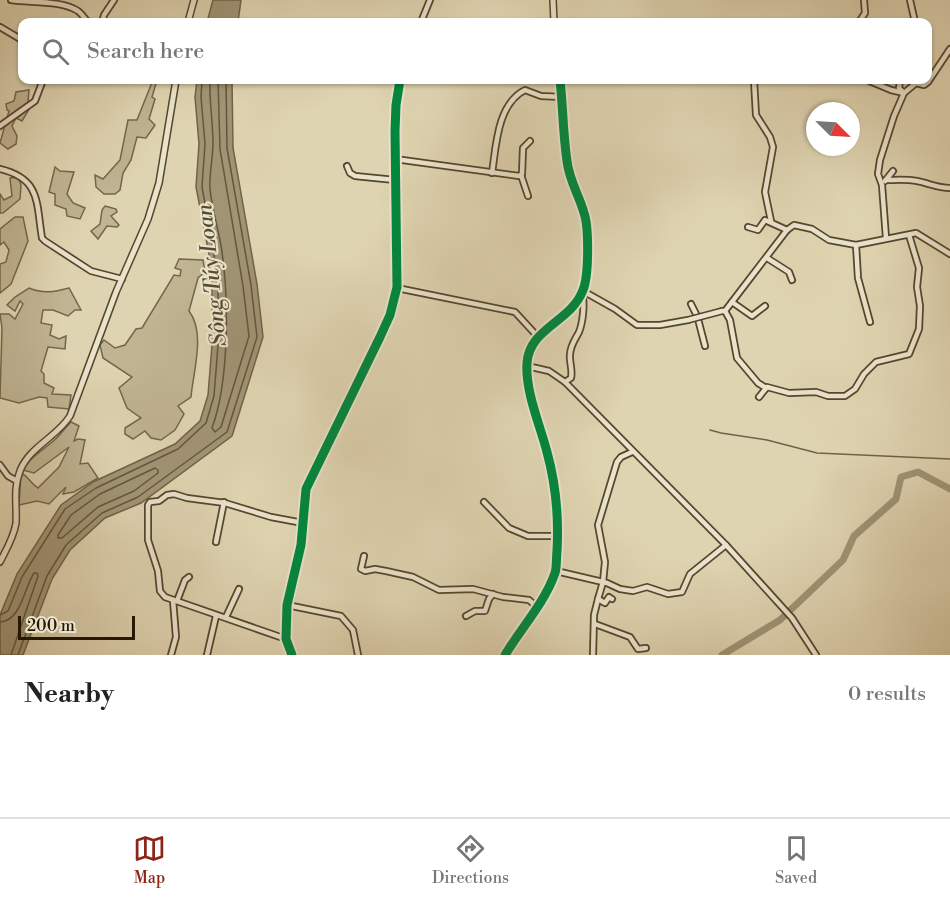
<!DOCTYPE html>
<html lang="en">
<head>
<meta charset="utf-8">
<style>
  :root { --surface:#fff; --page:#f2f2f2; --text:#222; --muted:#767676; --line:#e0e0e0; --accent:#8f2418 }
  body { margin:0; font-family:"Libre Bodoni",serif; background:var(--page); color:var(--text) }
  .compass { position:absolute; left:806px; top:102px; width:54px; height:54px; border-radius:50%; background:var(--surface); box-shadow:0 2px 4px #0004; rotate:114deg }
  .scale { position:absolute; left:18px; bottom:15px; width:117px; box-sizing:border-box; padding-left:6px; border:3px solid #271801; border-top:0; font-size:16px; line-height:21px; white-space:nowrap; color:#271801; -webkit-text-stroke:4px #eae3cc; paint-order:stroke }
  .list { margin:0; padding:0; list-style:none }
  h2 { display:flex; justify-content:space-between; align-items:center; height:78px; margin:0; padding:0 24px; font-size:26px }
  h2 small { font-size:20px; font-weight:400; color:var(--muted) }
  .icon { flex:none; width:33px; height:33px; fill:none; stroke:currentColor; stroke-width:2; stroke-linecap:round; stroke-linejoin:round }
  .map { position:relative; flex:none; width:950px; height:655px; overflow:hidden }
  .search { position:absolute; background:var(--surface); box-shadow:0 2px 4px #0004; left:18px; right:18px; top:18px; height:66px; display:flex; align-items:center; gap:15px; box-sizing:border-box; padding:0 21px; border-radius:12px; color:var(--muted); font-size:22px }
  .sheet { height:162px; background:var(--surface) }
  nav { display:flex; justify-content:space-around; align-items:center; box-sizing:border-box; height:84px; border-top:2px solid var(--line); background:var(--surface); font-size:16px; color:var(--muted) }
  nav a { display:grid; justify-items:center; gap:3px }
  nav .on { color:var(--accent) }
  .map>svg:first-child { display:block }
  .green { fill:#c0b493; stroke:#74664a; stroke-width:1.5 }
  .water { fill:#a09475; stroke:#706247; stroke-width:1.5 }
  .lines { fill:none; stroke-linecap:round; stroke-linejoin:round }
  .shore { stroke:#64563b; stroke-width:1.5 }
  .stream { stroke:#706247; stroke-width:1.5 }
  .river { stroke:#a09475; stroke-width:7 }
  .minor-casing { stroke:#55472d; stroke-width:8 }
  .tertiary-casing { stroke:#55472d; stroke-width:8 }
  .minor { stroke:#eae3cc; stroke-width:4.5 }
  .tertiary { stroke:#eae3cc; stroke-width:5 }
  .minor-bridge-casing { stroke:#55472d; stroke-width:8; stroke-linecap:butt }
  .minor-bridge { stroke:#eae3cc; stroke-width:4.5 }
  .cycleway-casing { stroke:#eae3cc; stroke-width:13 }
  .cycleway { stroke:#00873e; stroke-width:9 }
  .labels { text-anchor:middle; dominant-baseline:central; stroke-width:4.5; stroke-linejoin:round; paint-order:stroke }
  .water-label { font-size:22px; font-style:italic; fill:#574a2f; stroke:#eae3cc }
</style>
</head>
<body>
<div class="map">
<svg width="950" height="655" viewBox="0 0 950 655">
  <rect width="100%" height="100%" fill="#dfd4b1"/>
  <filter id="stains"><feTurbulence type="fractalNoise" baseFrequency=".00333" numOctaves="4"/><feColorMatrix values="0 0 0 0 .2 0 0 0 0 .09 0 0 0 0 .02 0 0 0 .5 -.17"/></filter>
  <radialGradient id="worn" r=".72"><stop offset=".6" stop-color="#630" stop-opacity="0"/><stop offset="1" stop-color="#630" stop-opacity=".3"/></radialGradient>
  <g class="green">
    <polygon points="153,80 157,80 152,97 155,99 149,119 155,125 146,138 137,137 131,160 123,173 120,190 115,194 104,194 96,187 95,175 103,179 120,160 128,120 137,120"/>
    <polygon points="29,90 28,101 31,106 22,121 16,118 12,126 17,136 16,144 8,149 0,143 9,111 7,110 6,104 14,101 16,92"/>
    <polygon points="55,167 60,171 74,172 67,194 73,203 85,208 80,219 67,216 66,209 55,205 55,194 49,192"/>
    <polygon points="18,177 21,185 20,199 3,213 0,213 0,194 4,200 12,196 10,178"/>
    <polygon points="105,206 116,209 117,212 111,216 119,225 117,227 107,226 98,239 91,231 100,224 102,210"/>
    <polygon points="15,217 23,217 28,241 11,284 0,293 0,264 6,262 9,250 4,242 0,245 0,229"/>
    <path d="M179,259L203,260L205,272L198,278L189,311C206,333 193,372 191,397L178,406L184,414L175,430L161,440L151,438L145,431L133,439L125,434V428L141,418L127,408L119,388L132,377L103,358L100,345L104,340L115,348L125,345L136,329L142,328L174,275L180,276L181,270L175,268Z"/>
    <path d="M29,288C44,294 54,292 69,288L81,310H75L68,316L53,310H43L41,323L52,325L50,335L59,339L66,336L65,349L48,347L41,371L44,374V383L54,388L52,394L71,395L69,409L48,407L47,398L39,397L19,403L0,398L2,328L0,314H9L15,319L23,304L20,301L15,311L7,305L15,297Z"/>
    <path d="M71,422L79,426L74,441L78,439L85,440L80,464L88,463L98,478L74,492L63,494L66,487L49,504L37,501L19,505L21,473C28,476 31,484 38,488L59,467L69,447L34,473L23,470C30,458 40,452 51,443C58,438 64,429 71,422Z"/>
  </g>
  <g class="water">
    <polygon points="213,0 241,0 238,22 207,22"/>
    <polygon points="197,80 232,80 233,148 257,284 263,337 232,436 141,503 105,518 70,550 52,579 23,655 0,655 0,615 17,574 61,505 93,482 175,444 200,421 208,395 212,345 212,293 209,254 196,187 199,144 195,97"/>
  </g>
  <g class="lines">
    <g class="shore">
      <path d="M210,80C209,101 213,122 213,143C213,158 209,174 210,189C212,210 219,230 222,252C229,301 229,382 212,428L215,432L221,427L249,336L243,286L220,149L218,80"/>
      <polygon points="155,468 158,470 158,473 134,491 98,507 62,538 58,538 58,535 71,515 100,494"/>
      <polyline points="0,615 8,611 22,577 65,509 96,488 178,449 206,423 214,396 218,345 218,293 214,253 202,187 205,144 201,97 202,80"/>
      <path d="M0,622C21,621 24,588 34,573H37L38,576L11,655"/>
      <polyline points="18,655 47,576 66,545 102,513 138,497 227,432 257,337 251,285 227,148 226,80"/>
    </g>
    <polyline class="stream" points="710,430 721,433 767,440 817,453 950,459"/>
    <polyline class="river" points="722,655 780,620 843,560 854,536 896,499 901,477 918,472 950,489"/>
    <g class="minor-casing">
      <g id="minor">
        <path d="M11,0C31,3 61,0 78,11C82,14 85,19 88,22"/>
        <polyline points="910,0 915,22"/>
        <polyline points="102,22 104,15 114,0"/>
        <polyline points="421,22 430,0"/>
        <polyline points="834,22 835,22"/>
        <polyline points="859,22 865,13 864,0"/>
        <polyline points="0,27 22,40"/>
        <polyline points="754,80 756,115 770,137 773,147 765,192 771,221"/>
        <polyline points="867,80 891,90 904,93 916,83 924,85 928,82 950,49"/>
        <polyline points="0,126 35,101 43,80"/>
        <polyline points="395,159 519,176 522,174 523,148 530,141"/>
        <polyline points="347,166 350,173 355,176 395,180"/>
        <path d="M0,169C41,179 36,202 42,238L45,241L91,271L122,279"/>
        <path d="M492,173C496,147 497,104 525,90L541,96L562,97"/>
        <polyline points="521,175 528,196"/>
        <path d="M886,180C896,180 907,179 917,181C928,183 938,188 950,188"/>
        <polyline points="885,181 893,171"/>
        <polyline points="748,227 758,230 765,220 787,230"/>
        <polyline points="886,238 882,185 878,174 880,160 894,116 904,93 899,88 900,80"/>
        <polyline points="856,245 858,278 870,322"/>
        <polyline points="767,258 789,272 792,280"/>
        <polyline points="397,288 515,312 538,337"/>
        <polyline points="583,291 615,309 637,325 660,325 688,320"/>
        <polyline points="732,302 752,316 765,306"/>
        <polyline points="691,304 697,316"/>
        <polyline points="722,311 725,311 787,230 794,225 812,229 829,240 856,245 916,233 950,254"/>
        <polyline points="725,311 730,320 737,358 758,383 766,388"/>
        <polyline points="698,319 705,346"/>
        <polyline points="527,366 549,371 565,382 726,545 792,618 816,655"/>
        <path d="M565,382L571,378C573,370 569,362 570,354C571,344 575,340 579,332C583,322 585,303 582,293"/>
        <polyline points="759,397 767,387 789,393 816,392 828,396 845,396 855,389 864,374 876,362 909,354 919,329 920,306 917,287 919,268 909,235"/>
        <polyline points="0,465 8,476 17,481"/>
        <polyline points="484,502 509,528 528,536 558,536"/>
        <polyline points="216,542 224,502"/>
        <polyline points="364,556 361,569 365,571 375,569 386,571 413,577 439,590 473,589 503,597 529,600 537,607"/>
        <polyline points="556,571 607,583 620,589 633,591 647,587 668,594 682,592 690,574 726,545"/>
        <polyline points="598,599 603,582 605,562 598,525 617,462 621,457 632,452"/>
        <polyline points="177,601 185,580 189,577"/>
        <polyline points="287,605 341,616 353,630 358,655"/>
        <polyline points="466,616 475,611 485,611 489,599 493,594"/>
        <polyline points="226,617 239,589"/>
        <polyline points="595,624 630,637 638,649 646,648"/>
        <polyline points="286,639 165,597 160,591 158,571 148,540 148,505 150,502 159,501 167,495 174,494 187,498 225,503 271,517 303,523"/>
        <polyline points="171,655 176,637 173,600"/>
        <polyline points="207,655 216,616"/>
        <polyline points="292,655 286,639 287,605 301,545 306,489 380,337 390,315 397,287 395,131 396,105 400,80"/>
        <polyline points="593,655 594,615 598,599 605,603 609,597 612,599"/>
      </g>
    </g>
    <g class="tertiary-casing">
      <g id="tertiary">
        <polyline points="553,0 554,22"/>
        <polyline points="188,22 194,0"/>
        <path d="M0,562C6,550 14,537 16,523C17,505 13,488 20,471C29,447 57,437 70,416L116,292L148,219L159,183L176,80"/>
        <path d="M505,655C521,628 544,604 555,573C557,567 556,558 557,551C559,516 556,485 547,452C540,425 525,391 527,363C529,328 571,322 583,290C589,276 589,227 584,213C579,195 569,180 567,161C563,134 563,107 560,80"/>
      </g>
    </g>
    <use href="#minor" class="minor"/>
    <use href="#tertiary" class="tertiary"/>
    <g class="minor-bridge-casing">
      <polyline id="minor-bridge" points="688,320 722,311"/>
    </g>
    <use href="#minor-bridge" class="minor-bridge"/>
    <g class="cycleway-casing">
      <g id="cycleway">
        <polyline points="292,655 286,639 287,605 301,545 306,489 380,337 390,315 397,287 395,131 396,105 400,80"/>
        <path d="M505,655C521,628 544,604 555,573C557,567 556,558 557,551C559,516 556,485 547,452C540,425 525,391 527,363C529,328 571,322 583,290C589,276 589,227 584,213C579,195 569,180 567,161C563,134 563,107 560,80"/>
      </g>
    </g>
    <use href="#cycleway" class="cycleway"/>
  </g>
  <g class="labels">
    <g class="water-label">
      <text transform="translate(212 275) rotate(-96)">Sông Túy Loan</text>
    </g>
  </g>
  <rect width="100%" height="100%" filter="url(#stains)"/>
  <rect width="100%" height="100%" fill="url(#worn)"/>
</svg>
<svg class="compass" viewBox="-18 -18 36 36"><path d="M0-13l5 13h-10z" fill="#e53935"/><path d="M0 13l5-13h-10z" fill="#767676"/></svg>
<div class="scale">200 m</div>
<div class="search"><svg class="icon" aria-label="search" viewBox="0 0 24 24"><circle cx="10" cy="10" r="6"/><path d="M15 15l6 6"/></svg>Search here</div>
</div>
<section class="sheet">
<h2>Nearby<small>0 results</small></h2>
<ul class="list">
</ul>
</section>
<nav>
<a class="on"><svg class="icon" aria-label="map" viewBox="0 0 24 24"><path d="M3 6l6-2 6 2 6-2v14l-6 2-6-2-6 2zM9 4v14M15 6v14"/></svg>Map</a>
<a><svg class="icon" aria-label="directions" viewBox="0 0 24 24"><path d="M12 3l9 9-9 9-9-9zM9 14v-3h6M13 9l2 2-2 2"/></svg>Directions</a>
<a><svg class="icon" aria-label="saved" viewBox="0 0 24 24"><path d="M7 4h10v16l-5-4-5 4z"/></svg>Saved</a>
</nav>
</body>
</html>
